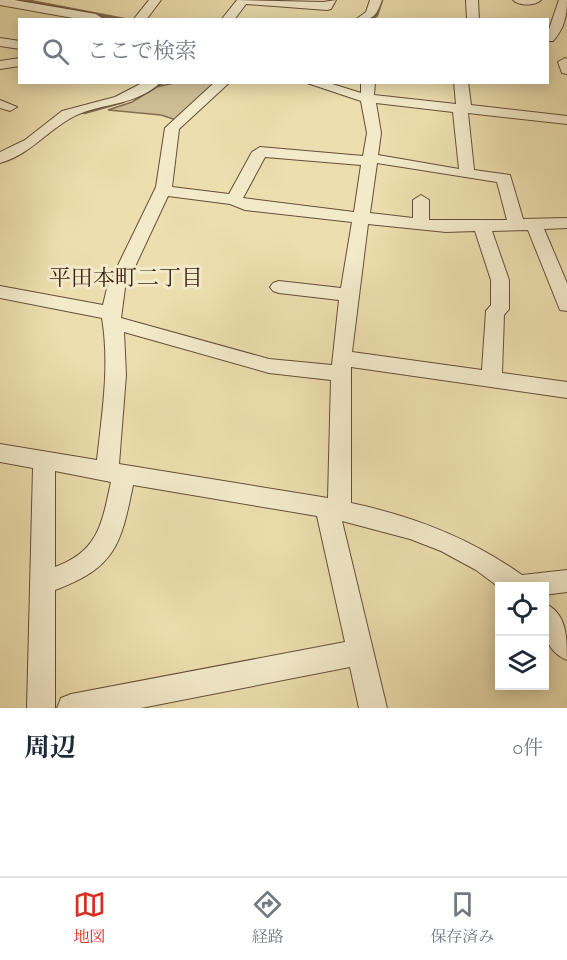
<!DOCTYPE html>
<html lang="ja">
<head>
<meta charset="utf-8">
<style>
  :root { --surface:#fff; --page:#f6f6f7; --text:#1f2937; --muted:#747a83; --line:#e0e1e3; --accent:#d93025 }
  body { margin:0; font-family:"Sorts Mill Goudy","Noto Serif JP",serif; background:var(--page); color:var(--text) }
  .controls { position:absolute; right:18px; bottom:18px; display:grid; overflow:hidden; border-radius:0px; box-shadow:0 3px 15px #0003 }
  .controls button { width:54px; height:54px; display:grid; place-items:center; padding:0; border:0; border-bottom:2px solid var(--line); background:var(--surface); color:var(--text); font:30px sans-serif }
  .list { margin:0; padding:0; list-style:none }
  h2 { display:flex; justify-content:space-between; align-items:center; height:78px; margin:0; padding:0 24px; font-size:26px }
  h2 small { font-size:20px; font-weight:400; color:var(--muted) }
  .icon { flex:none; width:33px; height:33px; fill:none; stroke:currentColor; stroke-width:2; stroke-linecap:round; stroke-linejoin:round }
  .map { position:relative; flex:none; width:567px; height:708px; overflow:hidden }
  .search { position:absolute; background:var(--surface); box-shadow:0 3px 15px #0003; left:18px; right:18px; top:18px; height:66px; display:flex; align-items:center; gap:15px; box-sizing:border-box; padding:0 21px; border-radius:0px; color:var(--muted); font-size:22px }
  .sheet { height:168px; background:var(--surface) }
  nav { display:flex; justify-content:space-around; align-items:center; box-sizing:border-box; height:84px; border-top:2px solid var(--line); background:var(--surface); font-size:16px; color:var(--muted) }
  nav a { display:grid; justify-items:center; gap:3px }
  nav .on { color:var(--accent) }
  .map>svg:first-child { display:block }
  .green { fill:#cebd94; stroke:#846e54; stroke-width:1.5 }
  .lines { fill:none; stroke-linecap:round; stroke-linejoin:round }
  .stream { stroke:#806a51; stroke-width:4.5 }
  .minor-casing { stroke:#664e3a; stroke-width:2 }
  .minor { fill:#f3eaca; fill-rule:evenodd }
  .labels { text-anchor:middle; dominant-baseline:central; stroke-width:6; stroke-linejoin:round; paint-order:stroke }
  .neighbourhood-label { font-size:22px; fill:#391e14; stroke:#f3eaca }
</style>
</head>
<body>
<div class="map">
<svg width="567" height="708" viewBox="0 0 567 708">
  <rect width="100%" height="100%" fill="#ecdeae"/>
  <filter id="stains"><feTurbulence type="fractalNoise" baseFrequency=".00333" numOctaves="4"/><feColorMatrix values="0 0 0 0 .2 0 0 0 0 .09 0 0 0 0 .02 0 0 0 .5 -.17"/></filter>
  <radialGradient id="worn" r=".72"><stop offset=".6" stop-color="#630" stop-opacity="0"/><stop offset="1" stop-color="#630" stop-opacity=".3"/></radialGradient>
  <polygon class="green" points="174,83 219,83 176,120 161,115 108,110 132,102 157,87"/>
  <g class="lines">
    <g class="stream">
      <polyline points="20,0 124,20"/>
      <polyline points="367,20 376,15 381,0"/>
      <polyline points="151,87 164,82"/>
      <polyline points="84,112 123,101"/>
    </g>
    <g class="minor-casing">
      <g id="minor">
        <polygon points="0,0 14,0 96,14 102,18 84,20 0,5"/>
        <polygon points="149,0 161,0 146,20 133,20"/>
        <polygon points="237,0 323,2 336,0 331,9 327,10 246,4 234,20 221,20"/>
        <path d="M370,0H382C376,17 373,20 355,20L366,12Z"/>
        <polygon points="466,0 478,0 479,20 467,20"/>
        <path d="M513,0H541C535,6 519,6 513,0Z"/>
        <path d="M559,0H567C567,16 564,29 553,41H548V32Z"/>
        <polygon points="0,38 20,41 20,49 0,46"/>
        <polygon points="20,58 20,66 0,69 0,61"/>
        <polygon points="565,58 567,59 567,74 562,73 558,62"/>
        <path d="M144,82H161C136,107 96,103 71,118C46,132 29,155 0,163V152L25,140L62,111L115,97Z"/>
        <path d="M215,82H230L179,129L172,187L229,194L252,152L260,147L363,156L367,133L361,101L304,82H326L361,93V82H375L374,95L456,104L454,82H468L471,105L567,116V124L468,113L474,170L510,175L523,219L567,218V228L544,229L567,283V311L560,310L528,230L492,231L509,280V309L504,315L502,373L567,382V398L351,367V503C413,516 470,538 522,575L567,570V592L544,595V586L500,588L476,570L441,551L410,539L342,521L387,708H359L350,667L141,708H57L61,698L71,694L345,642L317,516L133,485C121,545 115,568 55,590V708H27L33,468L0,462V444L97,460C102,413 110,366 102,318L0,298V286L103,305L107,288L156,187L165,128ZM376,103L453,112L459,169L378,155L381,133ZM265,157L361,165L354,212L243,198ZM377,163L497,182L507,220H429V200L421,195L413,200V218L370,213ZM168,196L230,204L245,210L352,222L341,288L279,281L273,283L270,287L273,291L279,293L339,300L332,365L269,359L121,318L125,288ZM368,224L446,232L475,231L491,280V305L486,311L482,370L352,352ZM124,332L269,373L331,380L328,498L119,464L126,375ZM55,471L111,482C102,523 99,551 55,567Z"/>
        <polygon points="0,100 17,107 10,111 0,108"/>
        <path d="M544,603C567,613 567,637 567,660C542,650 544,626 544,603Z"/>
      </g>
    </g>
    <use href="#minor" class="minor"/>
  </g>
  <g class="labels">
    <g class="neighbourhood-label">
      <text x="126" y="280">平田本町二丁目</text>
    </g>
  </g>
  <rect width="100%" height="100%" filter="url(#stains)"/>
  <rect width="100%" height="100%" fill="url(#worn)"/>
</svg>
<div class="controls">
<button><svg class="icon" aria-label="locate" viewBox="0 0 24 24"><circle cx="12" cy="12" r="6"/><path d="M12 2v4M12 18v4M2 12h4M18 12h4"/></svg></button>
<button><svg class="icon" aria-label="layers" viewBox="0 0 24 24"><path d="M12 4l9 5-9 5-9-5zM3 14l9 5 9-5"/></svg></button>
</div>
<div class="search"><svg class="icon" aria-label="search" viewBox="0 0 24 24"><circle cx="10" cy="10" r="6"/><path d="M15 15l6 6"/></svg>ここで検索</div>
</div>
<section class="sheet">
<h2>周辺<small>0件</small></h2>
<ul class="list">
</ul>
</section>
<nav>
<a class="on"><svg class="icon" aria-label="map" viewBox="0 0 24 24"><path d="M3 6l6-2 6 2 6-2v14l-6 2-6-2-6 2zM9 4v14M15 6v14"/></svg>地図</a>
<a><svg class="icon" aria-label="directions" viewBox="0 0 24 24"><path d="M12 3l9 9-9 9-9-9zM9 14v-3h6M13 9l2 2-2 2"/></svg>経路</a>
<a><svg class="icon" aria-label="saved" viewBox="0 0 24 24"><path d="M7 4h10v16l-5-4-5 4z"/></svg>保存済み</a>
</nav>
</body>
</html>
